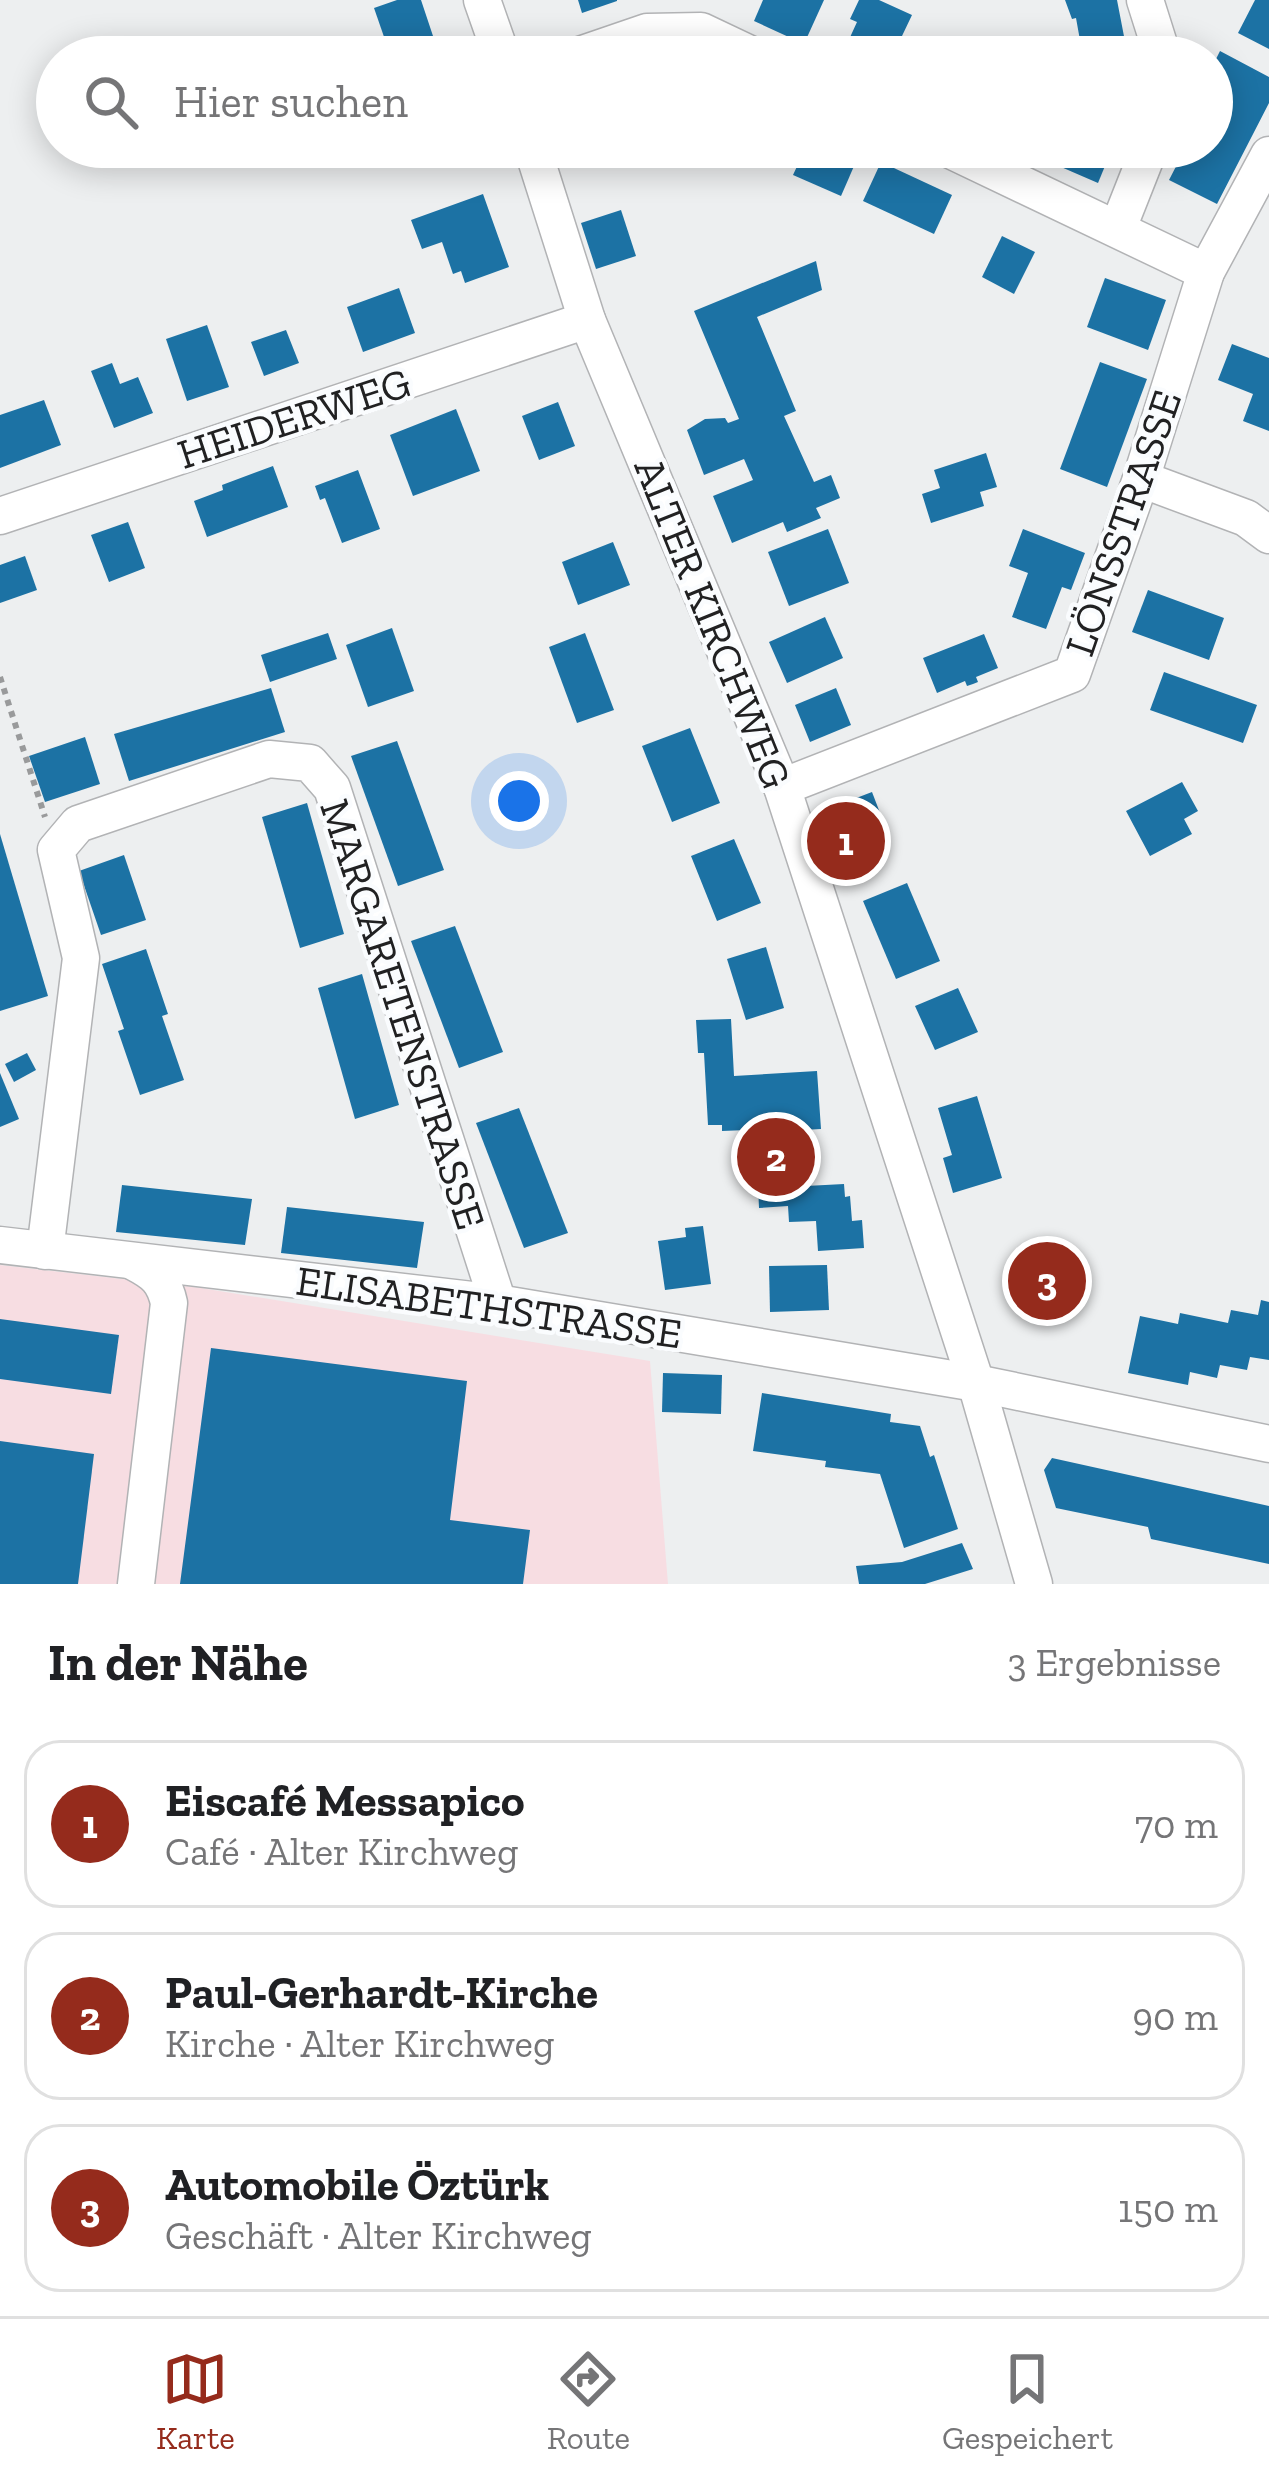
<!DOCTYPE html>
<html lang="de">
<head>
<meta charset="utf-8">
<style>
  :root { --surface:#fff; --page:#f2f2f2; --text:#202124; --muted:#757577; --line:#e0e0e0; --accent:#952b1c }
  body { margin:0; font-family:"Zilla Slab",serif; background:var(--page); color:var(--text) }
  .you { position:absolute; left:519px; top:801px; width:42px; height:42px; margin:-30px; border:9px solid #fff; border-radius:50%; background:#1a73e8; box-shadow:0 0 0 18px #1a73e833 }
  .badge { display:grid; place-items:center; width:78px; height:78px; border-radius:50%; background:var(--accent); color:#fff; font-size:39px; font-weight:700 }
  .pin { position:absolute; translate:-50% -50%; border:6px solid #fff; box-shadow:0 3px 12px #0006 }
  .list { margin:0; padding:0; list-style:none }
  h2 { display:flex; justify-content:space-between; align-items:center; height:156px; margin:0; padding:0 48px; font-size:51px }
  h2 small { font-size:39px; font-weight:400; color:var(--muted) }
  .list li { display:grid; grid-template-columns:78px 1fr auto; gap:36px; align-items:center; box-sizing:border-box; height:168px; margin:0 24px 24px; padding:0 24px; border:3px solid var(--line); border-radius:36px }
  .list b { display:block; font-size:45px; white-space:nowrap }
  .list p { margin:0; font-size:39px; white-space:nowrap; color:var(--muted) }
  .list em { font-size:39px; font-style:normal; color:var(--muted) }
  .icon { flex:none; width:66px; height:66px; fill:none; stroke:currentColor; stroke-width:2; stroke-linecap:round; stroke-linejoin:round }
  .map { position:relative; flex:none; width:1269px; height:1584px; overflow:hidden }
  .search { position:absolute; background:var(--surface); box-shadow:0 6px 30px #0003; left:36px; right:36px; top:36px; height:132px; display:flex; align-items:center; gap:30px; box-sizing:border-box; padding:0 42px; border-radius:66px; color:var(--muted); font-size:45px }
  .sheet { height:732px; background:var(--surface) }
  nav { display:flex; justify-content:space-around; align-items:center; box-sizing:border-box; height:168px; border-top:3px solid var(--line); background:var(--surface); font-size:33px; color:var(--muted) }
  nav a { display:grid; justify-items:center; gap:6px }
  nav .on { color:var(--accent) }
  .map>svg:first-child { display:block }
  .industrial { fill:#f7dde2 }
  .building { fill:#1c72a4 }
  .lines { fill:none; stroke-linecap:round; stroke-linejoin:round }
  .minor-casing { stroke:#b2b3b5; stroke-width:39 }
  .path { stroke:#999a9b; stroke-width:6; stroke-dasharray:6 6; stroke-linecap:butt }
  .minor { stroke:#fff; stroke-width:36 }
  .labels { text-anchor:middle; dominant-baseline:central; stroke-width:9; stroke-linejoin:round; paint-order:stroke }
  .street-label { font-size:42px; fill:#212122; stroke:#fafcfe }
</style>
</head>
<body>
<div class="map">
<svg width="1269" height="1584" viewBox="0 0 1269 1584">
  <rect width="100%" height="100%" fill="#edeff0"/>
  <polygon class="industrial" points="0,1265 201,1288 650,1361 668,1584 0,1584"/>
  <g class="building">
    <polygon points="397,0 421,0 440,57 391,57 374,8"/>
    <polygon points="578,0 617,0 617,1 582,13"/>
    <polygon points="763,0 824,0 804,44 754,21"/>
    <polygon points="859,0 879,0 912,15 892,57 841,57 857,22 850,19"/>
    <polygon points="1065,0 1117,0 1128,57 1083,57 1076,18 1072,19"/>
    <polygon points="1255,0 1269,0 1269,49 1238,33"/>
    <polygon points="940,38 962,48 958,57 931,57"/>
    <polygon points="988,41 998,57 980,57"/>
    <polygon points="1220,51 1269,77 1269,103 1217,204 1169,180 1186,147 1212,147 1212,67"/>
    <polygon points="806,147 837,147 858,157 841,196 793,175"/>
    <polygon points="1015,147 1108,147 1112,149 1098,183"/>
    <polygon points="881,162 952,195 934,234 863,201"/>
    <polygon points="483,194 509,267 465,283 461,271 453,274 442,242 422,249 411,220"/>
    <polygon points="621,210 636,256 596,269 581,223"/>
    <polygon points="1002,236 1035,252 1014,294 982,277"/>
    <polygon points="816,261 822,290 757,317 796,411 784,416 814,482 831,475 840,498 816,508 821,518 787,532 783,522 732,543 713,496 753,480 744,459 704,475 687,430 705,419 725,418 728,423 739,419 694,311"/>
    <polygon points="1105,278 1166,300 1148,350 1087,327"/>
    <polygon points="399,288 415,333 363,352 347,307"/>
    <polygon points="207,325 229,387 187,401 166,339"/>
    <polygon points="286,330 299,363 264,376 251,342"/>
    <polygon points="1232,344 1269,358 1269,431 1243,421 1253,394 1218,380"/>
    <polygon points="1100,362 1147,379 1107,487 1060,469"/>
    <polygon points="112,363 120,384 138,377 153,413 114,428 91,371"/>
    <polygon points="44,400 61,445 0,468 0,415"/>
    <polygon points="558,402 575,446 539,460 522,416"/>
    <polygon points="456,409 480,471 413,496 390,435"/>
    <polygon points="986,453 997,487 980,492 984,506 931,523 922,494 940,488 934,470"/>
    <polygon points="273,466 288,507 207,537 194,501 223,490 222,485"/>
    <polygon points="358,470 380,529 342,543 325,498 320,500 315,486"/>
    <polygon points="128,522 145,568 109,582 91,535"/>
    <polygon points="828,529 849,583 789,606 768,552"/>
    <polygon points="1023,529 1085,553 1071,590 1062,587 1046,629 1012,617 1028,573 1009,566"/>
    <polygon points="613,542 630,585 578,605 562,562"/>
    <polygon points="25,556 37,590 0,603 0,565"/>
    <polygon points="1148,590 1224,618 1209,660 1132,632"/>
    <polygon points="825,617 843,658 787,683 769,642"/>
    <polygon points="392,628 414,691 368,707 346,645"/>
    <polygon points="328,633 337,659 270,682 261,655"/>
    <polygon points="585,633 614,710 577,723 549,647"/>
    <polygon points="984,634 998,668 976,677 978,682 973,684 967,686 965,681 937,693 923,658"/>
    <polygon points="1164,672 1257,705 1243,743 1150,710"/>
    <polygon points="271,688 285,732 129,781 114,734"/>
    <polygon points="836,688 851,725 810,742 795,705"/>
    <polygon points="690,728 720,803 672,822 642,746"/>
    <polygon points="85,737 100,784 45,802 29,756"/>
    <polygon points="397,741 444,870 398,886 351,756"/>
    <polygon points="1182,782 1198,811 1184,819 1192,834 1150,856 1126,811"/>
    <polygon points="872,792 890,839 844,857 825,810"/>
    <polygon points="307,803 344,934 300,948 262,817"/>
    <polygon points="0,834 48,996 0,1011"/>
    <polygon points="734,839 761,903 717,921 691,856"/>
    <polygon points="124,855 146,920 101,935 79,871"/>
    <polygon points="907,883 940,961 896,979 863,901"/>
    <polygon points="455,926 503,1052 459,1068 411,941"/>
    <polygon points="766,947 784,1008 746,1020 727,959"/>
    <polygon points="146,949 168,1014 162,1016 184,1080 140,1095 118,1031 124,1029 102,964"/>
    <polygon points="362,974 399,1105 355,1119 318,988"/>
    <polygon points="958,988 978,1032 935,1050 915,1006"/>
    <polygon points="731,1019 734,1076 817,1071 821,1129 803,1130 806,1186 844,1184 845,1197 850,1196 852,1221 862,1220 864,1248 818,1251 816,1221 789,1222 788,1206 759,1208 758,1185 750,1185 747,1130 722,1131 722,1125 708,1125 704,1053 698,1053 696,1020"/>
    <polygon points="27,1053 36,1070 14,1082 5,1064"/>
    <polygon points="0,1073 19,1119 0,1127"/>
    <polygon points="977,1096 1002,1178 953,1193 943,1158 952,1155 938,1108"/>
    <polygon points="519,1108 568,1233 524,1248 476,1123"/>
    <polygon points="122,1185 252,1199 245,1245 116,1232"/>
    <polygon points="287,1207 424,1222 417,1268 281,1253"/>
    <polygon points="703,1226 711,1284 665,1290 658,1241 686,1237 685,1228"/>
    <polygon points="827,1265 829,1310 770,1312 769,1266"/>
    <polygon points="1048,1271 1066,1289 1048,1307 1029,1289"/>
    <polygon points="1261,1300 1269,1302 1269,1360 1250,1357 1247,1370 1220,1365 1217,1378 1190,1372 1188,1385 1128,1373 1140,1316 1178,1324 1180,1313 1228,1323 1231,1310 1258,1315"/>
    <polygon points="0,1319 119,1335 111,1394 0,1379"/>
    <polygon points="211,1348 467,1381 450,1520 530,1530 523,1584 180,1584"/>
    <polygon points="663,1373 722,1375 721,1414 662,1412"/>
    <polygon points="762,1393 891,1414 890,1422 920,1426 930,1457 934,1455 958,1529 904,1548 880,1474 825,1467 826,1461 753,1451"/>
    <polygon points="0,1441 94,1454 78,1584 0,1584"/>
    <polygon points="1052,1458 1269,1506 1269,1564 1151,1539 1148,1527 1056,1508 1044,1470"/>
    <polygon points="962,1543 973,1569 925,1584 859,1584 856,1566 902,1562"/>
  </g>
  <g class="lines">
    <g class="minor-casing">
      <g id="minor">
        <polyline points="482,0 502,57"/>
        <polyline points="1145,0 1163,57"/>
        <polyline points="574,57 647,32 701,31 756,57"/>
        <polyline points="532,147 587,320 782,787 976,1383 1034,1584"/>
        <polyline points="944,147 1206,272"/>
        <polyline points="1118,228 1150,147"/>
        <polyline points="1141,479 1246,518 1269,535"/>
        <polyline points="0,516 587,320"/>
        <polyline points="782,787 1072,674 1141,479 1206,272 1269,155"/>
        <polyline points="0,1245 498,1303 976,1383 1269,1444"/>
        <polyline points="45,1251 81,958 56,850 78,824 269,759 310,763 332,788 498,1303"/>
        <path d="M134,1262C155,1273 164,1280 169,1303L136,1584"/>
      </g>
    </g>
    <polyline class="path" points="0,677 45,817"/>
    <use href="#minor" class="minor"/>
  </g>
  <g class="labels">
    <g class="street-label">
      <text transform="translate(294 418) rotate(-18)">HEIDERWEG</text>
      <text transform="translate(1123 523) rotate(-71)">LÖNSSTRASSE</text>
      <text transform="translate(713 623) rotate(68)">ALTER KIRCHWEG</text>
      <text transform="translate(403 1014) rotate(72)">MARGARETENSTRASSE</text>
      <text transform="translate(489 1307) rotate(8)">ELISABETHSTRASSE</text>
    </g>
  </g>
</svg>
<div class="you"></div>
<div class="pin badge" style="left:846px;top:841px">1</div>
<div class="pin badge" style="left:776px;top:1157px">2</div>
<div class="pin badge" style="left:1047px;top:1281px">3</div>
<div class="search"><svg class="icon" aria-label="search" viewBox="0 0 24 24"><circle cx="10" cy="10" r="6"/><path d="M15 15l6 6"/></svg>Hier suchen</div>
</div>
<section class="sheet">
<h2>In der Nähe<small>3 Ergebnisse</small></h2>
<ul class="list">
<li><span class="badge">1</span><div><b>Eiscafé Messapico</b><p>Café · Alter Kirchweg</p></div><em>70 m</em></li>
<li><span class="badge">2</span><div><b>Paul-Gerhardt-Kirche</b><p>Kirche · Alter Kirchweg</p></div><em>90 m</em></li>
<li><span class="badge">3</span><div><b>Automobile Öztürk</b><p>Geschäft · Alter Kirchweg</p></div><em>150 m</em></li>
</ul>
</section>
<nav>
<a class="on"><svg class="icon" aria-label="map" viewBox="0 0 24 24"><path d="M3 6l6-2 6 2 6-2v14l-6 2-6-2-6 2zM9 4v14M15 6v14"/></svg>Karte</a>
<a><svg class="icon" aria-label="directions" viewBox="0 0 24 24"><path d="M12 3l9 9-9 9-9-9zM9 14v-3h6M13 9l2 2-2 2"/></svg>Route</a>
<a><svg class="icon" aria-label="saved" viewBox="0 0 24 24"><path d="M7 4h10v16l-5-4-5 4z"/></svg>Gespeichert</a>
</nav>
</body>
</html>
